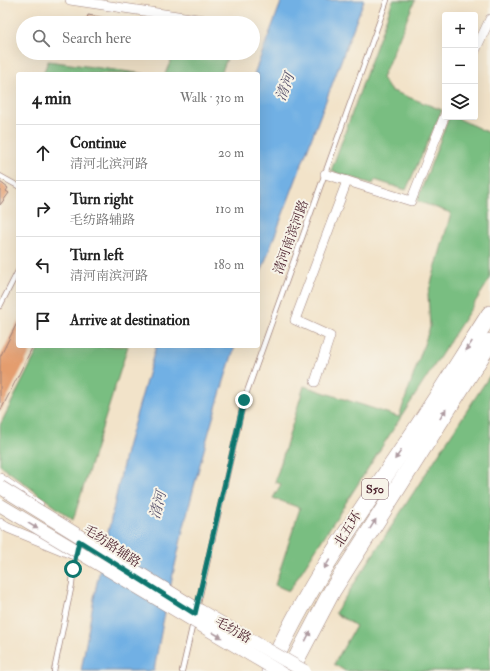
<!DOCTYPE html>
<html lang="en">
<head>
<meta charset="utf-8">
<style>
  :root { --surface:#fff; --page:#f6f6f6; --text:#222; --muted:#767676; --line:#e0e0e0 }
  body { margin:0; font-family:"IM FELL Double Pica","Noto Serif SC",serif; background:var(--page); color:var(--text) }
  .controls { position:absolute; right:12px; top:12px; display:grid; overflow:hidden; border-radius:4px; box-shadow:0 4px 16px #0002 }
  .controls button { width:36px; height:36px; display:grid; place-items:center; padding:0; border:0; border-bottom:1px solid var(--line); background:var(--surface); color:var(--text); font:20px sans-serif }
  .stop { position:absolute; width:12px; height:12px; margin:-9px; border:3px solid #0f766e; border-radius:50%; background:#fff }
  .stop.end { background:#0f766e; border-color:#fff; box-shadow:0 1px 4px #0008 }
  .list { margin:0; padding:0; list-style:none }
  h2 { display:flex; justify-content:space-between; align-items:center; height:52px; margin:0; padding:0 16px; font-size:17px }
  h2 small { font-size:13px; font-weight:400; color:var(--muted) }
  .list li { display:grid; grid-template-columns:26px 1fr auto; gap:12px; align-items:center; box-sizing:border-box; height:56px; padding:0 16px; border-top:1px solid var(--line) }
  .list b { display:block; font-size:15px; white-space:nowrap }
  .list p { margin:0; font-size:13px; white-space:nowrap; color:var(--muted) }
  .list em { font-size:13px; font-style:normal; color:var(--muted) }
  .icon { flex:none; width:22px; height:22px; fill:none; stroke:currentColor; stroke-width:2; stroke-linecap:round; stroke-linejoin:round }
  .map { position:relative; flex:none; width:490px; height:671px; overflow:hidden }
  .search { position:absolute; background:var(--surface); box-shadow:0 4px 16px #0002; left:16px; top:16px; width:244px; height:44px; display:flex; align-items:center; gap:10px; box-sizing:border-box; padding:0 14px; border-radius:22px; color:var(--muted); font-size:15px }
  .panel { position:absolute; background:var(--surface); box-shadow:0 4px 16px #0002; left:16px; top:72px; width:244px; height:276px; border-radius:4px }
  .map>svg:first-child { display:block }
  .forest { fill:#79be81; stroke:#626e56 }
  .water { fill:#71b0e4; stroke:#5e6888 }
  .building { fill:#e49d6e }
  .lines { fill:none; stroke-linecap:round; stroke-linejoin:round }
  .service-casing { stroke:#9e817a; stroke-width:6 }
  .minor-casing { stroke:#9e817a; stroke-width:10 }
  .motorway-casing { stroke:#9e817a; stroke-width:18 }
  .service { stroke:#fff; stroke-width:4.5 }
  .minor { stroke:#fff; stroke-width:9 }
  .motorway { stroke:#fff; stroke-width:17 }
  .secondary-bridge-casing { stroke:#9e817a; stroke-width:14; stroke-linecap:butt }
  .secondary-bridge { stroke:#fff; stroke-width:13 }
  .oneway { fill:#ae9aa0 }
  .route { stroke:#0f766e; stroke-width:5 }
  .labels { text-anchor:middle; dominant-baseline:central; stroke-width:4; stroke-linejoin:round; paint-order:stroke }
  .shield { fill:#f7f3e8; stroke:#7e5f64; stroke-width:1 }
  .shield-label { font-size:12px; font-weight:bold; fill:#4a1f2b }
  .street-label { font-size:13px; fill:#4a1f2b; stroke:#f7f3e8 }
  .water-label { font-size:14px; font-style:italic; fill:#58526c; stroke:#f7f3e8 }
</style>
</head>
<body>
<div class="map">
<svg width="490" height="671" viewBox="0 0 490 671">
  <rect width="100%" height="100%" fill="#f7f3e8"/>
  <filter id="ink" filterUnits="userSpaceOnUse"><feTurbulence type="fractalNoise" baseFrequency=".025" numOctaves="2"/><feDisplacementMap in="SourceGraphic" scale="8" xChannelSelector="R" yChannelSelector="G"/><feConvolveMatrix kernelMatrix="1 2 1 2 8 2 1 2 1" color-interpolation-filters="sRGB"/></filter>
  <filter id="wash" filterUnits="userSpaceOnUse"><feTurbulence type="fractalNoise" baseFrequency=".012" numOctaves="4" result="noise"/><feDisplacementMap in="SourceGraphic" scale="16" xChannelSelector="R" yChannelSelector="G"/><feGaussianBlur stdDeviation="0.9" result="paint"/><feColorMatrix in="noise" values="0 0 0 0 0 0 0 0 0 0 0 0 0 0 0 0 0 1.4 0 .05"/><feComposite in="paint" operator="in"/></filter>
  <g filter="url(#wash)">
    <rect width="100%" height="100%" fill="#f2e3c9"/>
    <g class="forest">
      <polygon points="393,0 415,0 382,78 390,90 442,110 406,190 375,180 373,184 331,171"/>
      <polygon points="174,53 229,53 221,74 165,74"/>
      <polygon points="48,61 145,74 43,74"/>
      <polygon points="449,117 455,117 489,133 490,130 490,279 289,591 275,585 300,508 273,498 281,484 275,482 304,386 399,417 430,327 428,294 451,213 417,201"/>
      <polygon points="40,346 128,346 73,520 0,465 0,425"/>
      <polygon points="490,375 490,671 345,671 334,664 356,626 335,613"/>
    </g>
    <g class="water">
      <polygon points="282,0 364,0 258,280 258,74 254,74"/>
      <path d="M156,346H235C201,452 173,561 154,671H81L96,587L126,451Z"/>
    </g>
    <g id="blocks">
      <g class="building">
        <polygon points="88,15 111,19 111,23 86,23"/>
        <polygon points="0,182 8,188 6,191 9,193 0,205"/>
        <polygon points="18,321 18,346 33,346 0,412 0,357"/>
      </g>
    </g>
  </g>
  <g filter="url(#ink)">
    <use href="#blocks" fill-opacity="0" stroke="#9e817a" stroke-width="1"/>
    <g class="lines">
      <g class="service-casing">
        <g id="service">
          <polyline points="0,176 18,186"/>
          <polyline points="0,306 18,271"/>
          <polyline points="197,608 244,400 387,0"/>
          <polyline points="54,671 72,584 75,554"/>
          <polyline points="182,671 193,623"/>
        </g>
      </g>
      <g class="minor-casing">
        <g id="minor">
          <polyline points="70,0 224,23"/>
          <polyline points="475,51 490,19"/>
          <polyline points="325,174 411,201 445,115"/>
          <polyline points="315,382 330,336 295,320 347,181"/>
          <polyline points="0,478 39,505"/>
          <polyline points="0,523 8,528 74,555"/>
        </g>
      </g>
      <g class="motorway-casing">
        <g id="motorway">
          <path d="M270,670C304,591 355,520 403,449C433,405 461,359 490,314"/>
          <polyline points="290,671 332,591 490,342"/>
        </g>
      </g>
      <use href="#service" class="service"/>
      <use href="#minor" class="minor"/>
      <use href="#motorway" class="motorway"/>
      <g class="secondary-bridge-casing">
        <g id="secondary-bridge">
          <polyline points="0,487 200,611 304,671"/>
          <polyline points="0,505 278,671"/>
        </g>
      </g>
      <use href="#secondary-bridge" class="secondary-bridge"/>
    </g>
    <defs><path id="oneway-solid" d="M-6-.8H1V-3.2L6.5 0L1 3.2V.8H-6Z"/></defs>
    <g class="oneway">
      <use href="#oneway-solid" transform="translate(469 346) rotate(123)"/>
      <use href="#oneway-solid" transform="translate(443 414) rotate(-58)"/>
      <use href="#oneway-solid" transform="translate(398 455) rotate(125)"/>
      <use href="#oneway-solid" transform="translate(373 524) rotate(-58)"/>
      <use href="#oneway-solid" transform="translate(33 526) rotate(31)"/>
      <use href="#oneway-solid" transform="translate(327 564) rotate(121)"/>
      <use href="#oneway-solid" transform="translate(217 635) rotate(30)"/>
      <use href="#oneway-solid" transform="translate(308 636) rotate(-63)"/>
    </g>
  </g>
  <g class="lines" filter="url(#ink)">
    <polyline class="route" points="73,569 79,541 195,614 244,400"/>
  </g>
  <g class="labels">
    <rect class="shield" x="362" y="479" width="26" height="20" rx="3"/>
    <g class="shield-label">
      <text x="375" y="489">S50</text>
    </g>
    <g class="street-label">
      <text transform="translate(291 237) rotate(-70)">清河南滨河路</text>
      <text transform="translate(348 529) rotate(-58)">北五环</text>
      <text transform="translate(112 546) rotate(34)">毛纺路辅路</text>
      <text transform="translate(233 630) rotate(30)">毛纺路</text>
    </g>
    <g class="water-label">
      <text transform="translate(285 87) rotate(-69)">清河</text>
      <text transform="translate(158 505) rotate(-75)">清河</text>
    </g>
  </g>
</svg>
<div class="controls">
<button>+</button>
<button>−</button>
<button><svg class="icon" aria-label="layers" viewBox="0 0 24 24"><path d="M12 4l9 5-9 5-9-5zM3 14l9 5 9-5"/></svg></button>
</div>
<div class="stop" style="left:73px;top:569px"></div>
<div class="stop end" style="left:244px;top:400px"></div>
<div class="search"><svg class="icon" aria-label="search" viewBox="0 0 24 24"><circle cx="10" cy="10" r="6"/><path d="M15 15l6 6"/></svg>Search here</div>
<section class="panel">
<h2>4 min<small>Walk · 310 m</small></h2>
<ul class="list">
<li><svg class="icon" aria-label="ahead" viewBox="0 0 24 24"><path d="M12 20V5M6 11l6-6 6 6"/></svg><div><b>Continue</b><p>清河北滨河路</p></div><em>20 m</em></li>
<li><svg class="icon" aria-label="right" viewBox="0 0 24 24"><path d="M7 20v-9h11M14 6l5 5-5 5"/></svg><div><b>Turn right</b><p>毛纺路辅路</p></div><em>110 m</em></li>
<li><svg class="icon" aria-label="left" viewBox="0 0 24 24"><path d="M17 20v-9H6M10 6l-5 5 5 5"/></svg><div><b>Turn left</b><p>清河南滨河路</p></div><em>180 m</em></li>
<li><svg class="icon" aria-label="arrive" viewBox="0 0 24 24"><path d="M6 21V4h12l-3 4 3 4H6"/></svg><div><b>Arrive at destination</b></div></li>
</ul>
</section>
</div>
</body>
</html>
